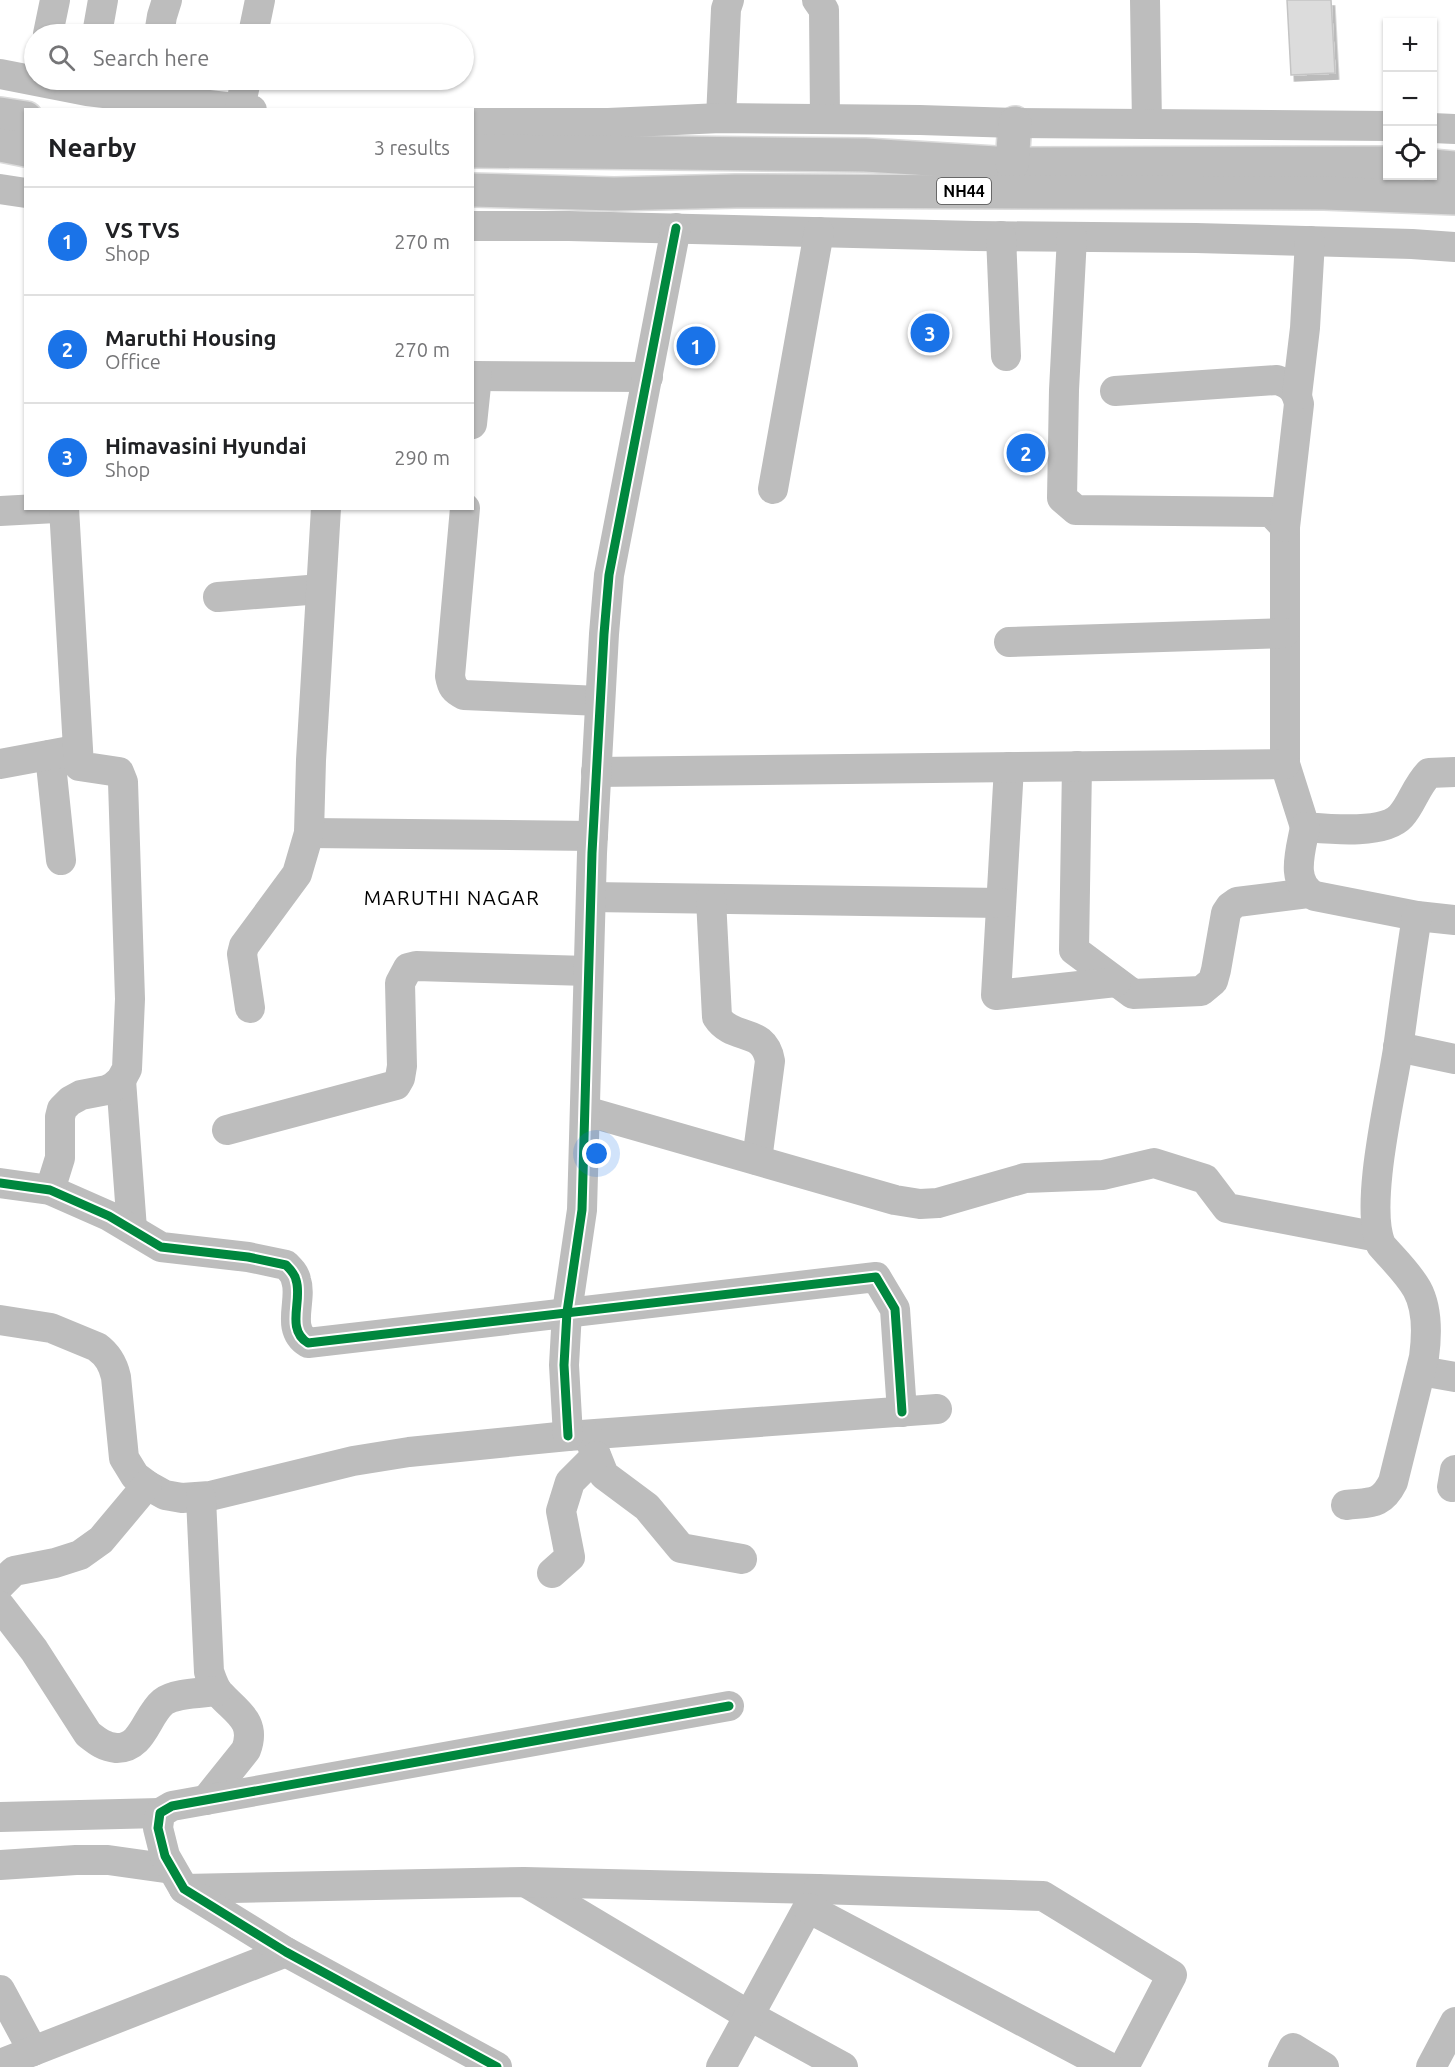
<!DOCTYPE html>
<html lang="en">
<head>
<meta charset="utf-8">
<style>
  :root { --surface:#fff; --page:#f2f2f2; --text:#202124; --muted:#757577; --line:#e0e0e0; --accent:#1a73e8 }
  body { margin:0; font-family:Ubuntu,sans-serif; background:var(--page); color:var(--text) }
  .controls { position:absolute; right:18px; top:18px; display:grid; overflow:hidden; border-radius:0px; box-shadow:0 2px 4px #0004 }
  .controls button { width:54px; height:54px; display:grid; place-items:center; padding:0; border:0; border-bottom:2px solid var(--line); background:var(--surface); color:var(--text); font:30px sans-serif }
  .you { position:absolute; left:597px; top:1154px; width:21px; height:21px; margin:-15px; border:4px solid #fff; border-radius:50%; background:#1a73e8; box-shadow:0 0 0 9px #1a73e833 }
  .badge { display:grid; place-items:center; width:39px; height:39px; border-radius:50%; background:var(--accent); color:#fff; font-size:20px; font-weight:700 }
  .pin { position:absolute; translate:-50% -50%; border:3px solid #fff; box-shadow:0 2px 6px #0006 }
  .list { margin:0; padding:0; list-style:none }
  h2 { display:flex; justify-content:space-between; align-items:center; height:78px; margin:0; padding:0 24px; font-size:26px }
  h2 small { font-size:20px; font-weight:400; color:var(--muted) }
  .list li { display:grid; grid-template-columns:39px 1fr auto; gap:18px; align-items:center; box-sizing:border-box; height:108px; padding:0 24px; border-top:2px solid var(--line) }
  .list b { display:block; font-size:22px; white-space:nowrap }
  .list p { margin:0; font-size:20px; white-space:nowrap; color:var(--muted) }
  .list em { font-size:20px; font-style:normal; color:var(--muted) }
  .icon { flex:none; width:33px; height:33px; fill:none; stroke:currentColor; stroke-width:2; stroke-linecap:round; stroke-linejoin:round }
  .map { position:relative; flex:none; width:1455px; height:2067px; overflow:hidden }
  .search { position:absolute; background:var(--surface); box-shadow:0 2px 4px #0004; left:24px; top:24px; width:450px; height:66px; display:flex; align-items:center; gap:15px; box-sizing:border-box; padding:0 21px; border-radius:33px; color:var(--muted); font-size:22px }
  .panel { position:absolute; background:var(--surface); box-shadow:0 2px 4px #0004; left:24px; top:108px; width:450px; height:402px; border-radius:0px }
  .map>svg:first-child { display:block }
  .building { fill:#dcdcdc; stroke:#c4c4c4; stroke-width:1.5; filter:url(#shadow) }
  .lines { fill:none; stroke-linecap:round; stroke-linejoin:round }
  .highway-casing { stroke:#dbdbdb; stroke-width:36 }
  .minor { stroke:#bdbdbd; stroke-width:30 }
  .highway { stroke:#bdbdbd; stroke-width:33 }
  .cycleway-casing { stroke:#fff; stroke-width:13 }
  .cycleway { stroke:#00873e; stroke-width:9 }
  .labels { text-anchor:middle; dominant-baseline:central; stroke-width:5; stroke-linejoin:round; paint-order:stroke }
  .shield { fill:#fff; stroke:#4c4c4c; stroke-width:1.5 }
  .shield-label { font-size:16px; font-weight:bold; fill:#000 }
  .neighbourhood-label { font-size:20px; letter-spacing:1.5px; fill:#000; stroke:#fff }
</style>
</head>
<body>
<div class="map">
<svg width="1455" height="2067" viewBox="0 0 1455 2067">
  <defs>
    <filter id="shadow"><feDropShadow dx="3.5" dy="6" stdDeviation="0" flood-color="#0004"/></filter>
  </defs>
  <rect width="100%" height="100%" fill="#fff"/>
  <polygon class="building" points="1287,0 1331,0 1335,73 1291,75"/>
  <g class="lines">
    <g class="highway-casing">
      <g id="highway">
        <polyline points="0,114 26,118"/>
        <polyline points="0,145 26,150"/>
        <polyline points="472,151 865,155 1012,164 1388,163"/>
        <polyline points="1012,164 1015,123"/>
        <polyline points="1432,166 1455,168"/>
        <polyline points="472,190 614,194 736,191 1324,193 1455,198"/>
      </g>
    </g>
    <g class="minor">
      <polyline points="817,0 824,10 825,118"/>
      <polyline points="1145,0 1147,124"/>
      <polyline points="48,34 55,0"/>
      <polyline points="97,34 103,0"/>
      <polyline points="159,34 162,16 167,0"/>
      <polyline points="253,34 260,0"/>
      <polyline points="0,74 87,91 252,110"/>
      <polyline points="240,108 246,80"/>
      <polyline points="721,118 726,9 729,0"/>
      <polyline points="472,123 608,123 721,118 920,120 1015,123 1388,126"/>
      <polyline points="1432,128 1455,129"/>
      <polyline points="0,189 26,193"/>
      <polyline points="472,226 569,226 975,236 1196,238 1412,244 1455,247"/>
      <polyline points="1001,236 1006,356"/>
      <path d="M1072,237L1064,390L1062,498L1076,510L1271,512L1285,527V764L1305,827C1329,829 1384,835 1401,816C1412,804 1415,788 1429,773L1455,772"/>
      <polyline points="472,376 648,377"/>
      <path d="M1115,391L1277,380C1290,384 1296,389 1299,404L1285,527"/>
      <polyline points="1297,395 1305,328 1310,241"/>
      <polyline points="472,424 477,376"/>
      <polyline points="773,489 819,232"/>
      <path d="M465,508L450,676C452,687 454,690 464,695L600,701"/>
      <polyline points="0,511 56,508"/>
      <polyline points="218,597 321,589"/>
      <polyline points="1009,642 1284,633"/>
      <polyline points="50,755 61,860"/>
      <polyline points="0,764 70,751"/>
      <polyline points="1077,766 1074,950 1133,994 1201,991 1213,981 1216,970 1226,913 1230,907 1237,902 1308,893"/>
      <polyline points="1009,767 996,995 1116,982"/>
      <polyline points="596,772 1285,764"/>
      <path d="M1305,827C1301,850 1289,883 1315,896L1417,916L1455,920"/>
      <polyline points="309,833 593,836"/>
      <polyline points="591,897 1001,903"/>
      <path d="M711,899L717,1017C733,1042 764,1026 770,1061L757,1160"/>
      <polyline points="250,1008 242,954 244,946 297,874 309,833 311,760 326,508"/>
      <polyline points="1398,1047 1455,1059"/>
      <polyline points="121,1080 132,1229"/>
      <polyline points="585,1111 895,1200 920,1204 938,1203 1025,1178 1103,1175 1154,1163 1205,1179 1227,1208 1378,1237"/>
      <polyline points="227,1130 396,1085 400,1078 402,1066 400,983 408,968 416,966 588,971"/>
      <path d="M0,1183L50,1190L109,1216L161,1247L248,1257L286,1265C290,1269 295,1274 296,1280C303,1300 285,1329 308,1343L876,1277L895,1309L902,1412"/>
      <polyline points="50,1190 60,1158 60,1117 62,1109 70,1101 81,1095 107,1090 113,1087 121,1080 127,1069 130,999 123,782 119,772 79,766 64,508"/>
      <path d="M0,1320L51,1328L97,1347C108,1355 113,1364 116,1377L124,1458L135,1476L147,1485L165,1495L182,1498L210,1496L353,1461L409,1452L568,1436L937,1409"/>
      <polyline points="1421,1371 1455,1377"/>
      <polyline points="588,1435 604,1475 647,1507 681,1548 742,1559"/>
      <polyline points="568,1436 564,1365 567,1312 582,1210 592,853 604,634 609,575 676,228"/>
      <polyline points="1452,1487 1455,1470"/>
      <path d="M201,1498L209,1672C212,1679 214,1688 220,1694C236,1712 257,1721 246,1750L206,1800"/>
      <path d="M1346,1505C1370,1502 1381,1506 1393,1482L1424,1357C1427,1335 1428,1309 1417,1289C1408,1273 1393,1259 1381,1245C1364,1205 1391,1095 1398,1049C1404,1004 1410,960 1417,916"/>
      <polyline points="552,1573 570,1557 561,1511 570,1482 596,1456"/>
      <polyline points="0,1585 14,1571 55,1563 80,1555 101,1540 147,1485"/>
      <path d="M0,1606L34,1650L88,1734C97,1741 104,1747 116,1748C143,1749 146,1716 163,1702C174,1693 203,1693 217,1691"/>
      <polyline points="0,1817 160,1813"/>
      <polyline points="0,1865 76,1860 108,1860 172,1869"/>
      <polyline points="527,1883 750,2016 843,2067"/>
      <polyline points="184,1889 524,1882 818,1889 721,2067"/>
      <polyline points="818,1889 1043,1896 1172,1975 1124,2067"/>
      <polyline points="808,1908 1109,2067"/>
      <polyline points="0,1990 33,2051"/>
      <polyline points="0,2064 286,1952"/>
      <polyline points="497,2067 286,1952 184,1889 165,1856 158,1828 160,1813 172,1806 729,1706"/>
      <polyline points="1283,2067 1293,2048 1324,2067"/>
      <polyline points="1431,2067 1455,2022"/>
    </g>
    <use href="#highway" class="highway"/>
    <g class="cycleway-casing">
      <g id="cycleway">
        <path d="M0,1183L50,1190L109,1216L161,1247L248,1257L286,1265C290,1269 295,1274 296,1280C303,1300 285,1329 308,1343L876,1277L895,1309L902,1412"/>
        <polyline points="568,1436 564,1365 567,1312 582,1210 592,853 604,634 609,575 676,228"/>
        <polyline points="497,2067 286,1952 184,1889 165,1856 158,1828 160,1813 172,1806 729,1706"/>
      </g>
    </g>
    <use href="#cycleway" class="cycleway"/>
  </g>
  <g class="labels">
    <rect class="shield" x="937" y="178" width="54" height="26" rx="4.5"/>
    <g class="shield-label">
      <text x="964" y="191">NH44</text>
    </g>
    <g class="neighbourhood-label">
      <text x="452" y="897">MARUTHI NAGAR</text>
    </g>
  </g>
</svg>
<div class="controls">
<button>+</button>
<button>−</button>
<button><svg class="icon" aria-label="locate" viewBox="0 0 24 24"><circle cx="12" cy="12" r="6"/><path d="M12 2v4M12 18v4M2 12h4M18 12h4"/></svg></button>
</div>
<div class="you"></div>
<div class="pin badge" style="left:696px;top:346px">1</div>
<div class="pin badge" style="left:1026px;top:453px">2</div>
<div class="pin badge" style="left:930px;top:333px">3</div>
<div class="search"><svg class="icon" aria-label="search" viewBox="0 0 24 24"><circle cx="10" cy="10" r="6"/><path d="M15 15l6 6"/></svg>Search here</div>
<section class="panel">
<h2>Nearby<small>3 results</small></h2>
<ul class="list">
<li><span class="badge">1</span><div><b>VS TVS</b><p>Shop</p></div><em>270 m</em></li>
<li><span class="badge">2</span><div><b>Maruthi Housing</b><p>Office</p></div><em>270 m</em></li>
<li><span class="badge">3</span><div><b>Himavasini Hyundai</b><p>Shop</p></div><em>290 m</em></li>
</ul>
</section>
</div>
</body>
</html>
